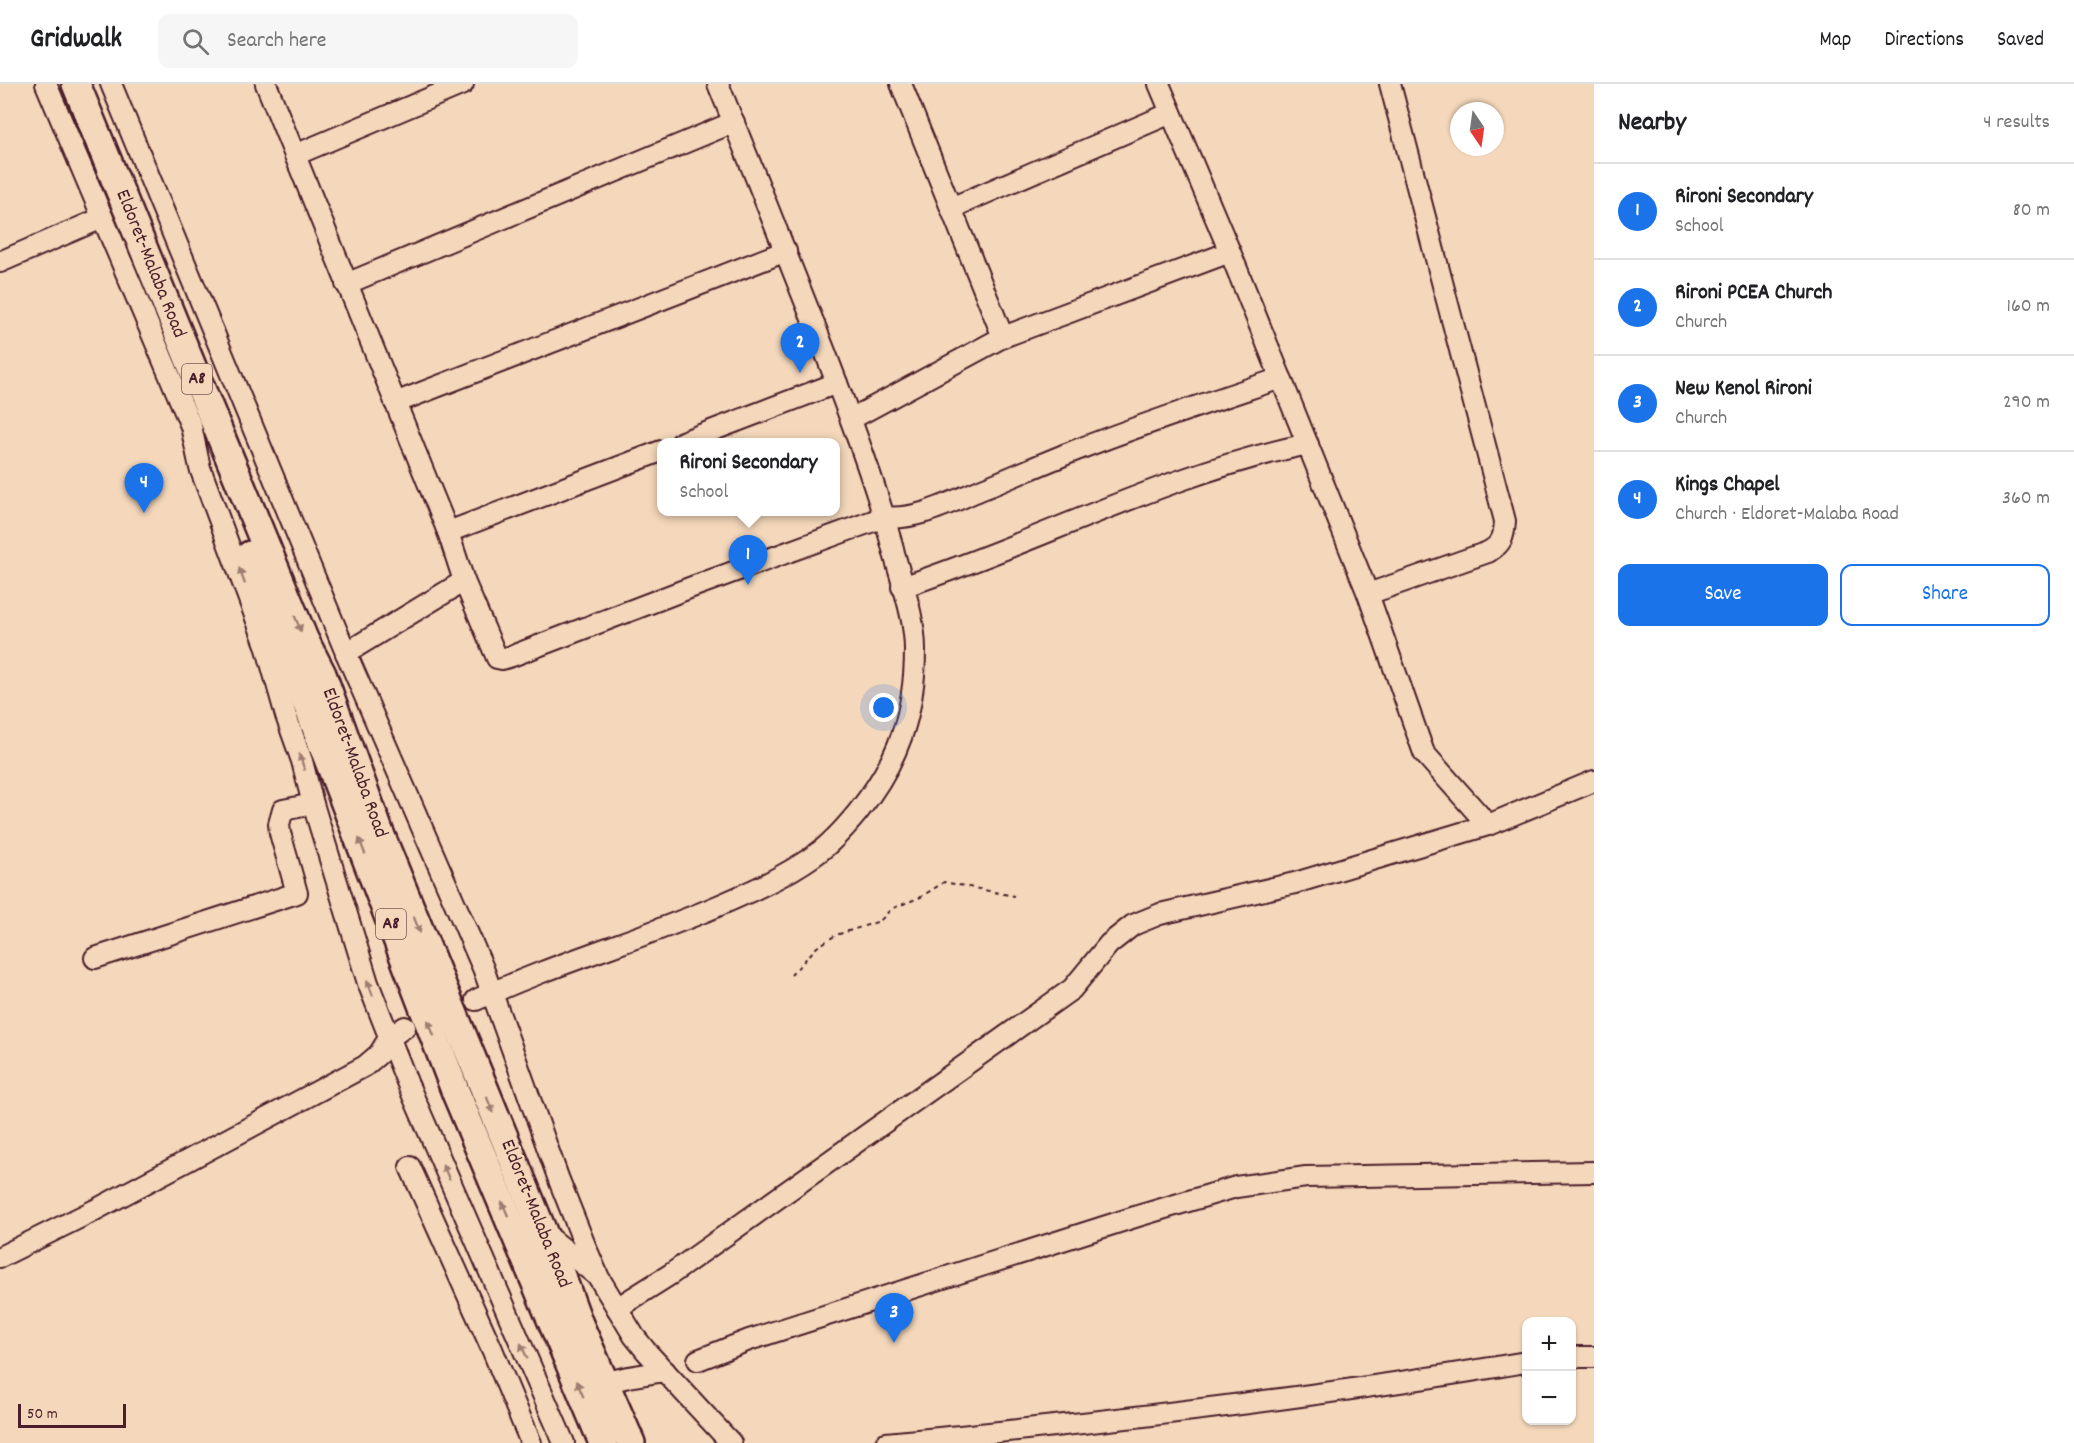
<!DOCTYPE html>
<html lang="en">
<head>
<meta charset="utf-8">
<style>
  :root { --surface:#fff; --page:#f6f6f6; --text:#202124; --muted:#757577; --line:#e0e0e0; --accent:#1a73e8 }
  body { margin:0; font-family:Dekko,sans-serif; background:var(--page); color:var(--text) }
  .controls { position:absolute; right:18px; bottom:18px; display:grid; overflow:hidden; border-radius:12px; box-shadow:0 2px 4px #0004 }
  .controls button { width:54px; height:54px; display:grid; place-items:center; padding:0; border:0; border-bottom:2px solid var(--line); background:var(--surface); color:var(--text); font:30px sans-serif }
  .compass { position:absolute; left:1450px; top:18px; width:54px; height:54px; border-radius:50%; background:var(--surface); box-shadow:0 2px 4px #0004; rotate:167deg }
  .scale { position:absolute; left:18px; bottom:15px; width:108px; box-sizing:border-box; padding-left:6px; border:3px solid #4a1f2b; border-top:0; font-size:16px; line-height:21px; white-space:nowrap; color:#4a1f2b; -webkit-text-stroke:4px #f5d8bb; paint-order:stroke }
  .you { position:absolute; left:884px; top:624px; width:21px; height:21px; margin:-15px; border:4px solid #fff; border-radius:50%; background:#1a73e8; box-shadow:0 0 0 9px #1a73e833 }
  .badge { display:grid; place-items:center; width:39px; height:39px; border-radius:50%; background:var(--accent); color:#fff; font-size:20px; font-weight:700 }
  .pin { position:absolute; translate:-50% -50px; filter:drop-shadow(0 2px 3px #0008) }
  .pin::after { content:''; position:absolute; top:32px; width:21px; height:18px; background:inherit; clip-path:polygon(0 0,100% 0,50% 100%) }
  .popup { position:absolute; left:657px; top:354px; width:183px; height:78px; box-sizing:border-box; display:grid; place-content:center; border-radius:12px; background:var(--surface); filter:drop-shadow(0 2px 4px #0005); font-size:20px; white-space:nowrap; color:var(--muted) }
  .popup b { font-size:22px; color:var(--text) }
  .popup::after { content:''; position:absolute; left:50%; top:100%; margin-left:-12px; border:12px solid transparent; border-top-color:var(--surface) }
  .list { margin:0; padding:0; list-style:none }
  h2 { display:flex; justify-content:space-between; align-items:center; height:78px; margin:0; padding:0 24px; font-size:26px }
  h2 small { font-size:20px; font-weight:400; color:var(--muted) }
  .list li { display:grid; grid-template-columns:39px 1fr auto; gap:18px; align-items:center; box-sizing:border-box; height:96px; padding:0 24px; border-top:2px solid var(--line) }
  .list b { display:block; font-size:22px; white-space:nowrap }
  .list p { margin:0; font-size:20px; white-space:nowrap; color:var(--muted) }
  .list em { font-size:20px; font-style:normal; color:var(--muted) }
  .actions { display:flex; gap:12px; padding:18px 24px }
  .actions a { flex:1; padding:14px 0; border:2px solid var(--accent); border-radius:12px; text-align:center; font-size:21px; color:var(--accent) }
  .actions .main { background:var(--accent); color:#fff }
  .icon { flex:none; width:33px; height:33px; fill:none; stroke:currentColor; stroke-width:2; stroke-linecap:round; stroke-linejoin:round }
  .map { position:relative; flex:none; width:1594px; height:1359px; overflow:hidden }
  header { display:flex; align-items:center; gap:36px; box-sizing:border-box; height:84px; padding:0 30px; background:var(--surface); border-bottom:2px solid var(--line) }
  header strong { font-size:28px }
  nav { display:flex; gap:33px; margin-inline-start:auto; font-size:21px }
  .search { width:420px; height:54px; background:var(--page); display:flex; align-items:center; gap:15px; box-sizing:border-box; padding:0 21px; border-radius:12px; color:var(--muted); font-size:22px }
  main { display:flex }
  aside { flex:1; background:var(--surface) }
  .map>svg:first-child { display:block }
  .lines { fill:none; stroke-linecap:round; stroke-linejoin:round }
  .minor-casing { stroke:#4a1f2b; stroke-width:24 }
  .highway-casing { stroke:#4a1f2b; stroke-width:32 }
  .path { stroke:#4a1f2b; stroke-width:2; stroke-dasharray:4.5 4.5; stroke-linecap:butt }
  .minor { stroke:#f5d8bb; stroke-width:20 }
  .highway { stroke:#f5d8bb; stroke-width:27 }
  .oneway { fill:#a07c73 }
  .labels { text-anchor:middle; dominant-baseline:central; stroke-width:4.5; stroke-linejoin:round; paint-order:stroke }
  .shield { fill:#f5d8bb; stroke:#7d5656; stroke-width:1.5 }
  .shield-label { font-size:18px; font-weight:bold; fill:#4a1f2b }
  .street-label { font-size:20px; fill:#4a1f2b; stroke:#f5d8bb }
</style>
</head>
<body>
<header>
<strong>Gridwalk</strong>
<div class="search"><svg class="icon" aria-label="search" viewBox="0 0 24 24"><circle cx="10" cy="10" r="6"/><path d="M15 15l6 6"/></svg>Search here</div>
<nav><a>Map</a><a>Directions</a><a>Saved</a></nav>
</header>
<main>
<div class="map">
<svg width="1594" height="1359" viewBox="0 0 1594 1359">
  <rect width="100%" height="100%" fill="#f5d8bb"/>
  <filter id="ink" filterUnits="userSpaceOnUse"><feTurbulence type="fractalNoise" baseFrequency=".0167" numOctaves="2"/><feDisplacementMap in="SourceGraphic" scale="12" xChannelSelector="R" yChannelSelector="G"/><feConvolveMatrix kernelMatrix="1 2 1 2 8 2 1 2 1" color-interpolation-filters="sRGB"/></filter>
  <g filter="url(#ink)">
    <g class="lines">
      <g class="minor-casing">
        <g id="minor">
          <polyline points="46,0 191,342 200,384 266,561 286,632 302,677 313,720 368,899 407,998 564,1359"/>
          <polyline points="111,0 346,569 483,884 559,1096 586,1164 599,1194 634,1252 646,1267 731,1359"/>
          <path d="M266,0L448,448L464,497L497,574L502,575L512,572L692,503L884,433C916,437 951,418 980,406C1010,394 1039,381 1069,369C1139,341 1210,318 1281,294"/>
          <polyline points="1159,0 1230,168 1368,510 1424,669 1488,741"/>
          <polyline points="295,71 463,0"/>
          <polyline points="951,124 1171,29"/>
          <polyline points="0,178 102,134"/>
          <polyline points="346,200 734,38"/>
          <polyline points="1003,253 1230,168"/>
          <polyline points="395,319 786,167"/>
          <polyline points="851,335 1003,253 901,0"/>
          <polyline points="682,358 837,299"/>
          <polyline points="448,448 661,367"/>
          <path d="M902,503C1039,458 1166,389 1308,360"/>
          <path d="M1368,510L1488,468C1502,460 1504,453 1505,437L1390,0"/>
          <polyline points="346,569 464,497"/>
          <polyline points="95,874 297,809 280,749 279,740 283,726 313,720"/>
          <path d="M476,916C553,880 635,857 713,824C748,809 784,793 815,771C832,759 845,744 858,728C898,678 915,630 915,566C915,533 901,497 893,465C875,397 849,331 824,265C789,176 754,88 718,0"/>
          <polyline points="410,1083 492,1265 531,1359"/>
          <polyline points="544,1149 596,1191"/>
          <polyline points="0,1173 95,1126 365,982 379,970 389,954 405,943"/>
          <polyline points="617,1224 671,1190 1072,905 1109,860 1133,841 1160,830 1295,799 1488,741 1594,697"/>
          <polyline points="1572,1273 1594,1273"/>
          <polyline points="698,1276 749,1256 1138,1132 1236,1103 1306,1093 1594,1088"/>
          <polyline points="604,1299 628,1293 665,1287"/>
          <path d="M886,1359C1100,1339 1314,1314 1526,1278"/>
        </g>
      </g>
      <g class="highway-casing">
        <g id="highway">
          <polyline points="76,0 304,555 322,590 379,747 565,1202 579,1240 631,1359"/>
          <polyline points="250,471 456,1009 603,1359"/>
        </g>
      </g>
      <polyline class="path" points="791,891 817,863 836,851 880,837 891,825 921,813 944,798 1014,812"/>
      <use href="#minor" class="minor"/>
      <use href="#highway" class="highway"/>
    </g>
    <defs><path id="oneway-solid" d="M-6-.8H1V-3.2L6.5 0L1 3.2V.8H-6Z" transform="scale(1.5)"/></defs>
    <g class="oneway">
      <use href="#oneway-solid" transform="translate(242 492) rotate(-110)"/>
      <use href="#oneway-solid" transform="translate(298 540) rotate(68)"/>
      <use href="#oneway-solid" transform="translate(302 678) rotate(-108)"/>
      <use href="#oneway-solid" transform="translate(362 762) rotate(-111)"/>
      <use href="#oneway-solid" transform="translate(417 841) rotate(68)"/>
      <use href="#oneway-solid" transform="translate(370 904) rotate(-110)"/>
      <use href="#oneway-solid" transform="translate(431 944) rotate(-111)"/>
      <use href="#oneway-solid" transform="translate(490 1021) rotate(68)"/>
      <use href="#oneway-solid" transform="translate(446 1088) rotate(-114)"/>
      <use href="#oneway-solid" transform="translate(505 1125) rotate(-113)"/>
      <use href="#oneway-solid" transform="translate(524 1267) rotate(-114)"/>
      <use href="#oneway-solid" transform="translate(580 1305) rotate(-113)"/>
    </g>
  </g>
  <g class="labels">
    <g class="shield">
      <rect x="182" y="280" width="30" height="30" rx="4.5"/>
      <rect x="376" y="825" width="30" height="30" rx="4.5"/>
    </g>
    <g class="shield-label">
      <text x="197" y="295">A8</text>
      <text x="391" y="840">A8</text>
    </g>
    <g class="street-label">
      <text transform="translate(150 180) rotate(68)">Eldoret-Malaba Road</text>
      <text transform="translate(354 679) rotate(70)">Eldoret-Malaba Road</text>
      <text transform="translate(535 1130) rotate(68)">Eldoret-Malaba Road</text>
    </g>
  </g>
</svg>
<div class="controls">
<button>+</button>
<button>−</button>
</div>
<svg class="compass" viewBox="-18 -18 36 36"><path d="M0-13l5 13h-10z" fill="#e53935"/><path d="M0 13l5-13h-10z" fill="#757577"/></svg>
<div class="scale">50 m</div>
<div class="you"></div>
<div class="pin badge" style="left:748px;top:501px">1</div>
<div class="popup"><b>Rironi Secondary</b>School</div>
<div class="pin badge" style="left:800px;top:289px">2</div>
<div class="pin badge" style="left:894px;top:1259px">3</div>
<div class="pin badge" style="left:144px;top:429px">4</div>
</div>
<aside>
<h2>Nearby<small>4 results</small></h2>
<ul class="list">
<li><span class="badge">1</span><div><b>Rironi Secondary</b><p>School</p></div><em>80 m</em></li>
<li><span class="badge">2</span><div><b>Rironi PCEA Church</b><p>Church</p></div><em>160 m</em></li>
<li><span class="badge">3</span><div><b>New Kenol Rironi</b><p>Church</p></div><em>290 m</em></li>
<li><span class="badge">4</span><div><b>Kings Chapel</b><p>Church · Eldoret-Malaba Road</p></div><em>360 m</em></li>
</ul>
<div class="actions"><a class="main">Save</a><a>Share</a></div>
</aside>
</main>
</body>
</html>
